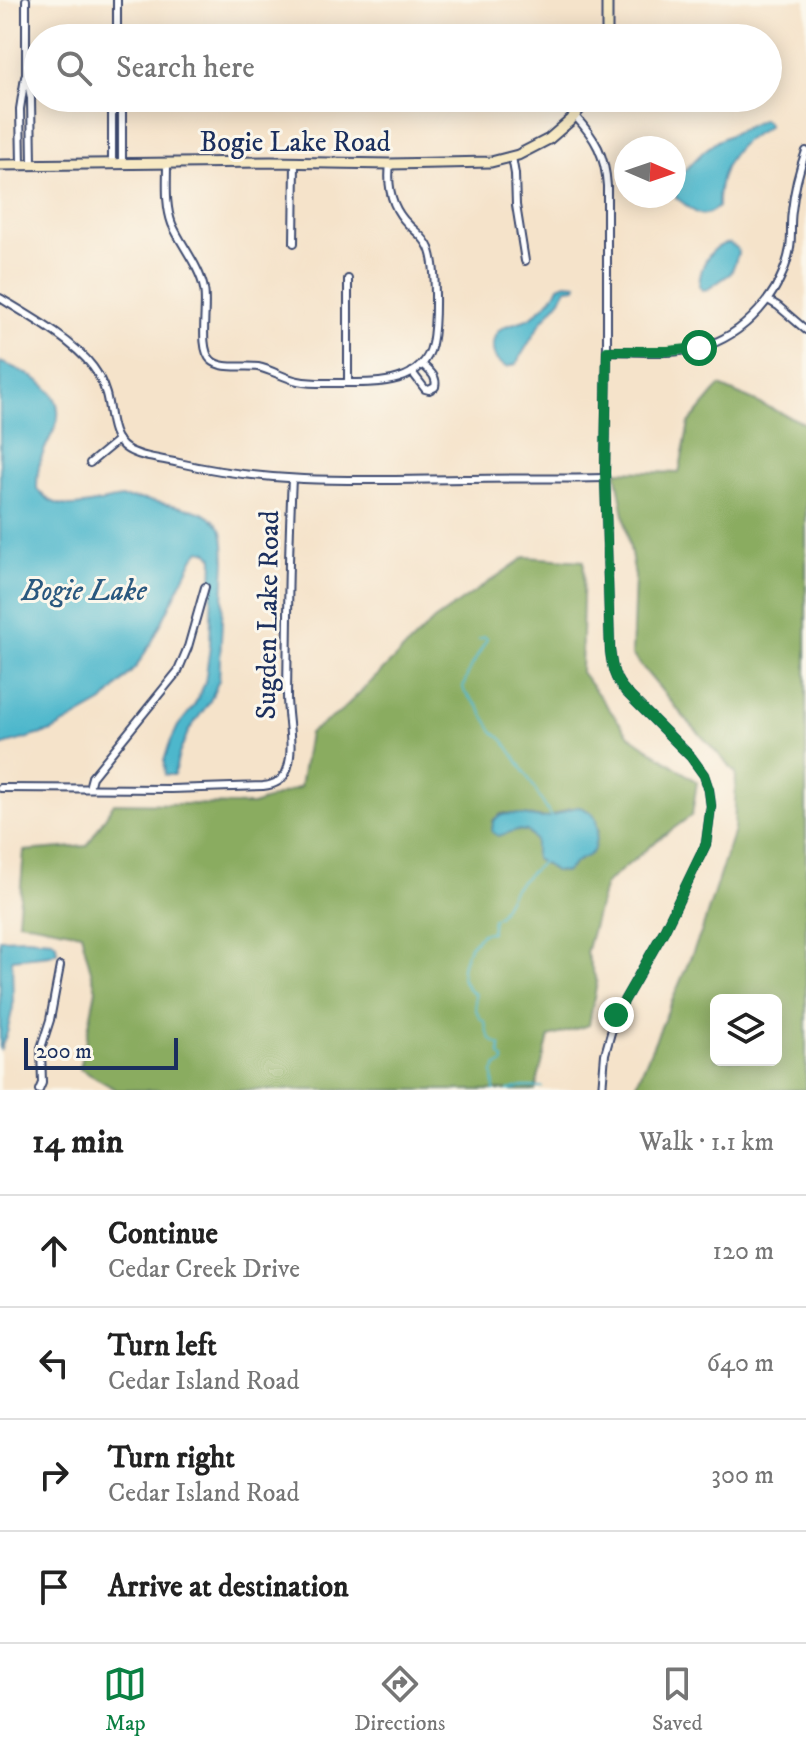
<!DOCTYPE html>
<html lang="en">
<head>
<meta charset="utf-8">
<style>
  :root { --surface:#fff; --page:#f6f6f6; --text:#222; --muted:#767676; --line:#e0e0e0; --accent:#0b8043 }
  body { margin:0; font-family:"IM FELL DW Pica",serif; background:var(--page); color:var(--text) }
  .controls { position:absolute; right:24px; bottom:24px; display:grid; overflow:hidden; border-radius:12px; box-shadow:0 4px 20px #0003 }
  .controls button { width:72px; height:72px; display:grid; place-items:center; padding:0; border:0; border-bottom:2px solid var(--line); background:var(--surface); color:var(--text); font:40px sans-serif }
  .compass { position:absolute; left:614px; top:136px; width:72px; height:72px; border-radius:50%; background:var(--surface); box-shadow:0 4px 20px #0003; rotate:92deg }
  .scale { position:absolute; left:24px; bottom:20px; width:154px; box-sizing:border-box; padding-left:8px; border:4px solid #1b2f5e; border-top:0; font-size:22px; line-height:28px; white-space:nowrap; color:#1b2f5e; -webkit-text-stroke:6px #fbf7ec; paint-order:stroke }
  .stop { position:absolute; width:24px; height:24px; margin:-18px; border:6px solid #0b8043; border-radius:50%; background:#fff }
  .stop.end { background:#0b8043; border-color:#fff; box-shadow:0 2px 8px #0008 }
  .list { margin:0; padding:0; list-style:none }
  h2 { display:flex; justify-content:space-between; align-items:center; height:104px; margin:0; padding:0 32px; font-size:34px }
  h2 small { font-size:26px; font-weight:400; color:var(--muted) }
  .list li { display:grid; grid-template-columns:52px 1fr auto; gap:24px; align-items:center; box-sizing:border-box; height:112px; padding:0 32px; border-top:2px solid var(--line) }
  .list b { display:block; font-size:30px; white-space:nowrap }
  .list p { margin:0; font-size:26px; white-space:nowrap; color:var(--muted) }
  .list em { font-size:26px; font-style:normal; color:var(--muted) }
  .icon { flex:none; width:44px; height:44px; fill:none; stroke:currentColor; stroke-width:2; stroke-linecap:round; stroke-linejoin:round }
  .map { position:relative; flex:none; width:806px; height:1090px; overflow:hidden }
  .search { position:absolute; background:var(--surface); box-shadow:0 4px 20px #0003; left:24px; right:24px; top:24px; height:88px; display:flex; align-items:center; gap:20px; box-sizing:border-box; padding:0 28px; border-radius:44px; color:var(--muted); font-size:30px }
  .sheet { height:552px; background:var(--surface) }
  nav { display:flex; justify-content:space-around; align-items:center; box-sizing:border-box; height:112px; border-top:2px solid var(--line); background:var(--surface); font-size:22px; color:var(--muted) }
  nav a { display:grid; justify-items:center; gap:4px }
  nav .on { color:var(--accent) }
  .map>svg:first-child { display:block }
  .forest { fill:#8aac61; stroke:#526e60; stroke-width:2; fill-rule:evenodd }
  .water { fill:#4eb7cc; stroke:#347395; stroke-width:2 }
  .lines { fill:none; stroke-linecap:round; stroke-linejoin:round }
  .stream { stroke:#4eb7cc; stroke-width:2 }
  .minor-casing { stroke:#3c4a6e; stroke-width:10 }
  .secondary-casing { stroke:#3c4a6e; stroke-width:13 }
  .minor { stroke:#fff; stroke-width:6 }
  .secondary { stroke:#f7e9c3; stroke-width:9 }
  .route { stroke:#0b8043; stroke-width:10 }
  .labels { text-anchor:middle; dominant-baseline:central; stroke-width:6; stroke-linejoin:round; paint-order:stroke }
  .street-label { font-size:28px; fill:#1b2f5e; stroke:#fbf7ec }
  .water-label { font-size:30px; font-style:italic; fill:#2a587f; stroke:#fbf7ec }
</style>
</head>
<body>
<div class="map">
<svg width="806" height="1090" viewBox="0 0 806 1090">
  <rect width="100%" height="100%" fill="#fbf7ec"/>
  <filter id="ink" filterUnits="userSpaceOnUse"><feTurbulence type="fractalNoise" baseFrequency=".0125" numOctaves="2"/><feDisplacementMap in="SourceGraphic" scale="16" xChannelSelector="R" yChannelSelector="G"/><feConvolveMatrix kernelMatrix="1 2 1 2 8 2 1 2 1" color-interpolation-filters="sRGB"/></filter>
  <filter id="wash" filterUnits="userSpaceOnUse"><feTurbulence type="fractalNoise" baseFrequency=".006" numOctaves="4" result="noise"/><feDisplacementMap in="SourceGraphic" scale="32" xChannelSelector="R" yChannelSelector="G"/><feGaussianBlur stdDeviation="1.8" result="paint"/><feColorMatrix in="noise" values="0 0 0 0 0 0 0 0 0 0 0 0 0 0 0 0 0 1.4 0 .05"/><feComposite in="paint" operator="in"/></filter>
  <g filter="url(#wash)">
    <rect width="100%" height="100%" fill="#f5e3ca"/>
    <g class="forest">
      <path d="M720,386L806,424V1090H634L701,933L734,830L736,773L683,716L632,655L635,576L616,471L679,473L689,423ZM716,1000H776V1060H716Z"/>
      <path d="M525,557L584,561L581,672L629,735L697,782L692,815L655,842L605,884L586,953L597,982L589,1025L549,1037L535,1090H117L80,1069L96,990L81,933L18,921L24,851L87,846L114,803L253,805L300,787L309,733L339,713L434,620ZM570,808L598,830L592,852L574,863L566,872L555,871L535,858V840L527,831L517,830L492,821L501,814L505,813L547,818Z"/>
    </g>
    <g class="water">
      <path d="M763,119L767,122L768,126C763,131 758,132 752,136C727,152 717,180 718,207C698,224 693,208 676,198V185L679,176L704,151L717,141Z"/>
      <path d="M729,243L737,248L738,254L731,273L708,289L702,290L699,286C700,267 709,246 729,243Z"/>
      <path d="M566,283L577,284L576,287L567,288L561,299L542,321L516,364L507,367C498,363 494,359 493,349C492,318 521,327 534,315C543,306 555,298 559,286Z"/>
      <path d="M0,362C29,373 72,391 54,430C43,453 37,461 37,489C62,519 91,501 123,498C136,497 191,508 202,513C209,516 217,522 221,529C225,538 224,550 225,560L219,680L210,701L188,732L179,754L174,775H165L164,761L169,745L178,726L194,706L205,683L210,646L213,558L208,552L200,550L194,557L153,640L136,667L103,702L52,731L0,746Z"/>
      <path d="M579,807C596,812 599,821 596,838C595,842 595,847 593,851C589,857 581,858 576,862C573,864 569,869 566,872L555,871L535,858V840L527,831L517,830L498,836L492,832L493,821C505,808 525,817 542,818C556,818 566,808 579,807Z"/>
      <polygon points="26,938 52,940 56,944 57,952 50,955 12,959 13,1007 7,1033 0,1050 0,939"/>
    </g>
    <g class="lines">
      <g class="stream">
        <polyline points="479,639 485,637 487,639 469,671 463,687 465,693 478,706 493,731 504,741 525,772 551,817"/>
        <path d="M494,1090L493,1072L497,1066L504,1063V1059L500,1055V1045C490,1042 486,1032 485,1022C475,1017 475,1004 475,994C457,983 460,965 469,948C472,942 478,939 482,933L491,932L493,919L499,915L514,888L542,862"/>
        <polyline points="508,1090 520,1087 542,1087"/>
      </g>
    </g>
  </g>
  <g filter="url(#ink)">
    <g class="lines">
      <g class="minor-casing">
        <g id="minor">
          <polyline points="26,0 26,74 31,98 32,164"/>
          <polyline points="117,0 117,38"/>
          <polyline points="119,98 122,106 122,164"/>
          <path d="M575,116C596,139 605,155 607,186V351L605,473L610,650C612,668 614,679 626,692L691,757L704,775L709,790L711,806L706,844L664,931L616,1015L605,1054L602,1090"/>
          <polyline points="512,157 515,174 516,205 525,261"/>
          <polyline points="21,164 20,109 25,77"/>
          <polyline points="112,164 112,106 115,98"/>
          <path d="M167,164C167,183 165,205 172,224C181,245 200,267 204,289C208,306 198,348 211,360C221,370 244,365 258,367C272,370 284,378 298,381C312,384 326,383 340,383C373,383 423,386 432,344C436,323 437,266 429,248C425,238 416,232 409,225C392,209 387,188 390,164"/>
          <polyline points="294,243 295,163"/>
          <polyline points="348,279 348,383"/>
          <path d="M0,298C28,315 73,340 93,367C99,375 103,384 106,394C111,411 109,438 127,449C141,458 163,459 179,463C274,485 369,480 465,479C511,478 558,479 605,478"/>
          <polyline points="768,300 778,306 806,330"/>
          <path d="M607,351C637,351 671,355 699,348C745,336 782,293 790,248C792,236 790,223 792,211C794,191 799,170 806,151"/>
          <path d="M412,372L425,389L429,390L435,387C438,376 428,370 422,364"/>
          <polyline points="90,463 118,440"/>
          <path d="M0,788L171,789L263,786C274,785 283,781 287,770C295,748 287,720 287,696C288,624 288,551 292,479"/>
          <polyline points="89,788 92,777 178,671 188,647 205,587"/>
          <polyline points="39,1090 42,1083 41,1048 50,1020 60,966"/>
        </g>
      </g>
      <g class="secondary-casing">
        <g id="secondary">
          <polyline points="607,38 607,0"/>
          <polyline points="0,165 271,162 390,164 491,162 518,155 549,139 571,120 588,98"/>
        </g>
      </g>
      <use href="#minor" class="minor"/>
      <use href="#secondary" class="secondary"/>
    </g>
  </g>
  <g class="lines" filter="url(#ink)">
    <path class="route" d="M616,1015L664,931L706,844L711,806L709,790L704,775L691,757L626,692C614,679 612,668 610,650L605,473L607,351H668L699,348"/>
  </g>
  <g class="labels">
    <g class="street-label">
      <text x="295" y="142">Bogie Lake Road</text>
      <text transform="translate(268 615) rotate(-89)">Sugden Lake Road</text>
    </g>
    <g class="water-label">
      <text x="84" y="591">Bogie Lake</text>
    </g>
  </g>
</svg>
<div class="controls">
<button><svg class="icon" aria-label="layers" viewBox="0 0 24 24"><path d="M12 4l9 5-9 5-9-5zM3 14l9 5 9-5"/></svg></button>
</div>
<svg class="compass" viewBox="-18 -18 36 36"><path d="M0-13l5 13h-10z" fill="#e53935"/><path d="M0 13l5-13h-10z" fill="#767676"/></svg>
<div class="scale">200 m</div>
<div class="stop" style="left:699px;top:348px"></div>
<div class="stop end" style="left:616px;top:1015px"></div>
<div class="search"><svg class="icon" aria-label="search" viewBox="0 0 24 24"><circle cx="10" cy="10" r="6"/><path d="M15 15l6 6"/></svg>Search here</div>
</div>
<section class="sheet">
<h2>14 min<small>Walk · 1.1 km</small></h2>
<ul class="list">
<li><svg class="icon" aria-label="ahead" viewBox="0 0 24 24"><path d="M12 20V5M6 11l6-6 6 6"/></svg><div><b>Continue</b><p>Cedar Creek Drive</p></div><em>120 m</em></li>
<li><svg class="icon" aria-label="left" viewBox="0 0 24 24"><path d="M17 20v-9H6M10 6l-5 5 5 5"/></svg><div><b>Turn left</b><p>Cedar Island Road</p></div><em>640 m</em></li>
<li><svg class="icon" aria-label="right" viewBox="0 0 24 24"><path d="M7 20v-9h11M14 6l5 5-5 5"/></svg><div><b>Turn right</b><p>Cedar Island Road</p></div><em>300 m</em></li>
<li><svg class="icon" aria-label="arrive" viewBox="0 0 24 24"><path d="M6 21V4h12l-3 4 3 4H6"/></svg><div><b>Arrive at destination</b></div></li>
</ul>
</section>
<nav>
<a class="on"><svg class="icon" aria-label="map" viewBox="0 0 24 24"><path d="M3 6l6-2 6 2 6-2v14l-6 2-6-2-6 2zM9 4v14M15 6v14"/></svg>Map</a>
<a><svg class="icon" aria-label="directions" viewBox="0 0 24 24"><path d="M12 3l9 9-9 9-9-9zM9 14v-3h6M13 9l2 2-2 2"/></svg>Directions</a>
<a><svg class="icon" aria-label="saved" viewBox="0 0 24 24"><path d="M7 4h10v16l-5-4-5 4z"/></svg>Saved</a>
</nav>
</body>
</html>
